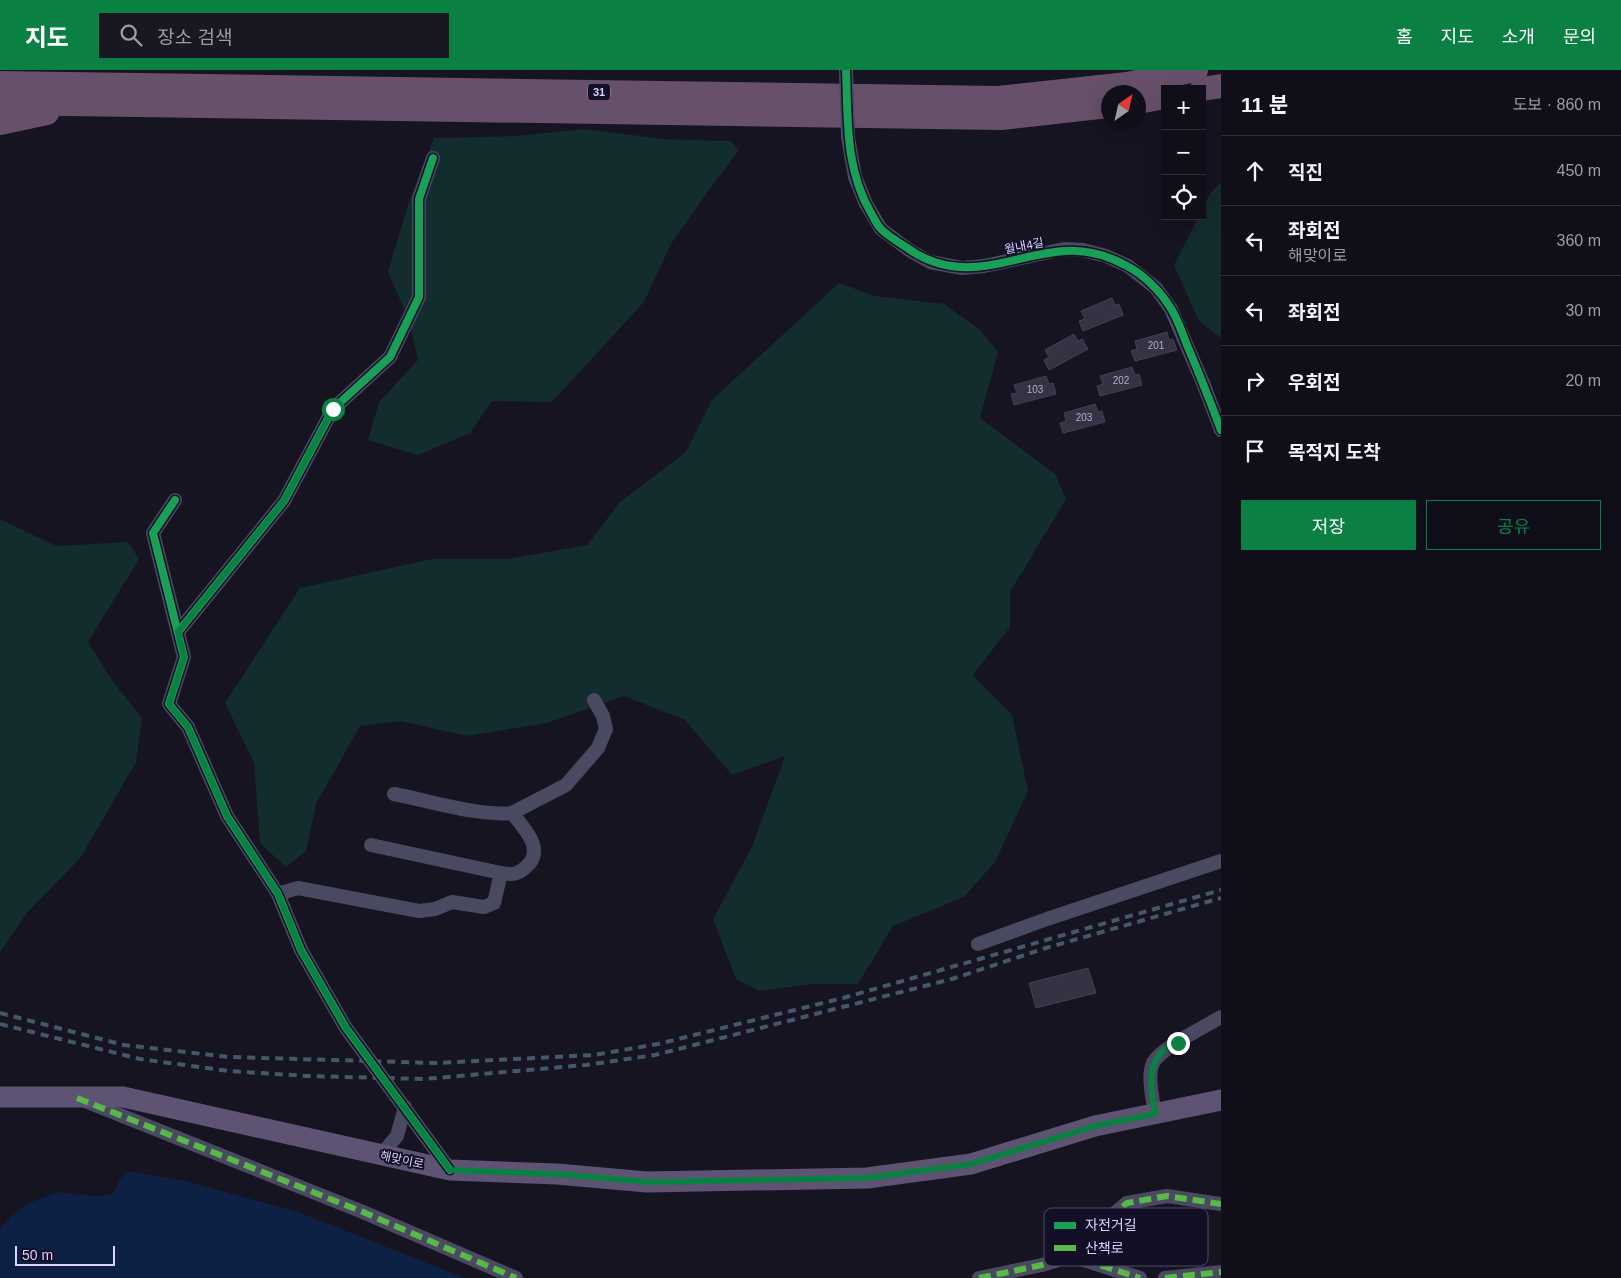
<!DOCTYPE html>
<html lang="ko">
<head>
<meta charset="utf-8">
<style>
  :root { --surface:#100f19; --page:#191822; --text:#f1f3f6; --muted:#9c9ca2; --line:#302f38; --accent:#0b8043 }
  body { margin:0; font-family:Helvetica,"Noto Sans KR",sans-serif; background:var(--page); color:var(--text) }
  .controls { position:absolute; right:15px; top:15px; display:grid; overflow:hidden; border-radius:0px; box-shadow:0 5px 20px #0002 }
  .controls button { width:45px; height:45px; display:grid; place-items:center; padding:0; border:0; border-bottom:1px solid var(--line); background:var(--surface); color:var(--text); font:25px sans-serif }
  .compass { position:absolute; left:1101px; top:15px; width:45px; height:45px; border-radius:50%; background:var(--surface); box-shadow:0 5px 20px #0002; rotate:34deg }
  .scale { position:absolute; left:15px; bottom:12px; width:100px; box-sizing:border-box; padding-left:5px; border:2px solid #d9d4ff; border-top:0; font-size:14px; line-height:18px; white-space:nowrap; color:#d9d4ff; -webkit-text-stroke:4px #130f26; paint-order:stroke }
  .stop { position:absolute; width:15px; height:15px; margin:-11px; border:4px solid #0b8043; border-radius:50%; background:#fff }
  .stop.end { background:#0b8043; border-color:#fff; box-shadow:0 1px 5px #0008 }
  .list { margin:0; padding:0; list-style:none }
  h2 { display:flex; justify-content:space-between; align-items:center; height:65px; margin:0; padding:0 20px; font-size:21px }
  h2 small { font-size:16px; font-weight:400; color:var(--muted) }
  .list li { display:grid; grid-template-columns:32px 1fr auto; gap:15px; align-items:center; box-sizing:border-box; height:70px; padding:0 20px; border-top:1px solid var(--line) }
  .list b { display:block; font-size:19px; white-space:nowrap }
  .list p { margin:0; font-size:16px; white-space:nowrap; color:var(--muted) }
  .list em { font-size:16px; font-style:normal; color:var(--muted) }
  .actions { display:flex; gap:10px; padding:15px 20px }
  .actions a { flex:1; padding:11px 0; border:1px solid var(--accent); border-radius:0px; text-align:center; font-size:18px; color:var(--accent) }
  .actions .main { background:var(--accent); color:#fff }
  .icon { flex:none; width:28px; height:28px; fill:none; stroke:currentColor; stroke-width:2; stroke-linecap:round; stroke-linejoin:round }
  .map { position:relative; flex:none; width:1221px; height:1208px; overflow:hidden }
  header { display:flex; align-items:center; gap:30px; box-sizing:border-box; height:70px; padding:0 25px; background:var(--accent); color:#fff }
  header strong { font-size:24px }
  nav { display:flex; gap:28px; margin-inline-start:auto; font-size:18px }
  .search { width:350px; height:45px; background:var(--page); display:flex; align-items:center; gap:12px; box-sizing:border-box; padding:0 18px; border-radius:0px; color:var(--muted); font-size:19px }
  main { display:flex }
  aside { flex:1; background:var(--surface) }
  .map>svg:first-child { display:block }
  .green { fill:#132c2d }
  .water { fill:#0d2144 }
  .building { fill:#343243; stroke:#433f54 }
  .lines { fill:none; stroke-linecap:round; stroke-linejoin:round }
  .street { stroke:#4a4962; stroke-width:14 }
  .primary { stroke:#5e5373; stroke-width:21 }
  .highway { stroke:#67516a; stroke-width:24 }
  .rail { stroke:#43596b; stroke-width:4; stroke-dasharray:8 6; stroke-linecap:butt }
  .street-bridge { stroke:#4a4962; stroke-width:14 }
  .quiet { stroke:#58b947; stroke-width:6; stroke-dasharray:12 6; stroke-linecap:butt }
  .cycleway-casing { stroke:#130f26; stroke-width:11 }
  .cycleway { stroke:#1a9f57; stroke-width:8 }
  .route { stroke:#0b8043; stroke-width:6 }
  .labels { text-anchor:middle; dominant-baseline:central; stroke-width:4; stroke-linejoin:round; paint-order:stroke }
  .number-label { font-size:10px; fill:#b0acd0 }
  .shield { fill:#130f26; stroke:#9e99be; stroke-width:1 }
  .shield-label { font-size:11px; font-weight:bold; fill:#d9d4ff }
  .street-label { font-size:12px; fill:#d9d4ff; stroke:#130f26 }
  .key { fill:#130f26; stroke:#4e4a67; stroke-width:1 }
  .key-label { font-size:14px; fill:#d9d4ff }
</style>
</head>
<body>
<header>
<strong>지도</strong>
<div class="search"><svg class="icon" aria-label="search" viewBox="0 0 24 24"><circle cx="10" cy="10" r="6"/><path d="M15 15l6 6"/></svg>장소 검색</div>
<nav><a>홈</a><a>지도</a><a>소개</a><a>문의</a></nav>
</header>
<main>
<div class="map">
<svg width="1221" height="1208" viewBox="0 0 1221 1208">
  <rect width="100%" height="100%" fill="#161421"/>
  <g class="green">
    <polygon points="584,59 663,69 731,71 739,80 706,124 671,174 644,232 552,332 492,331 470,363 418,385 368,370 379,332 418,290 409,250 388,202 410,128 434,68 517,66"/>
    <path d="M1221,113V268L1199,251L1174,195L1199,146H1202C1202,133 1211,121 1221,113Z"/>
    <polygon points="839,213 875,226 944,234 979,259 998,282 980,348 1055,404 1066,429 1010,522 1010,557 973,605 1012,645 1028,721 995,792 964,827 893,856 858,914 812,914 760,921 736,909 713,849 752,777 785,686 732,705 685,650 624,626 547,653 467,666 401,651 360,656 316,734 306,781 286,797 260,773 254,693 225,633 300,518 432,489 508,489 587,475 620,432 686,382 712,330"/>
    <polygon points="0,449 56,476 128,472 139,489 88,572 114,613 142,648 136,692 81,787 27,843 0,882"/>
  </g>
  <polygon class="water" points="128,1101 185,1111 298,1142 465,1208 0,1208 0,1159 13,1145 28,1133 59,1122 93,1126 112,1125 120,1109"/>
  <g class="building">
    <polygon points="1112,228 1115,235 1119,234 1123,245 1083,261 1079,251 1085,249 1081,241"/>
    <polygon points="1167,262 1169,270 1173,269 1177,280 1135,291 1131,281 1137,279 1135,271"/>
    <polygon points="1074,264 1078,271 1082,269 1088,279 1049,300 1044,290 1049,287 1045,280"/>
    <polygon points="1132,297 1135,305 1139,304 1142,315 1100,326 1097,316 1103,314 1100,306"/>
    <polygon points="1046,306 1049,314 1053,313 1056,324 1014,335 1011,324 1017,323 1014,315"/>
    <polygon points="1095,334 1098,342 1102,341 1105,352 1063,363 1060,353 1066,351 1064,343"/>
    <polygon points="1088,898 1096,923 1036,938 1029,913"/>
  </g>
  <g class="lines">
    <g class="street">
      <polyline points="848,67 855,107 866,134 881,159 909,180 930,192 962,198 984,196 1064,179 1083,180 1106,186 1128,196 1156,218 1171,239 1203,313 1221,360"/>
      <polyline points="175,430 153,463 184,587 169,634 188,657 227,746 278,824 301,880 346,958 450,1100"/>
      <polyline points="178,562 284,431 333,339 390,287 419,227 419,129 433,88"/>
      <path d="M394,724C431,731 476,746 512,743C524,758 546,780 526,797C517,805 512,805 501,803"/>
      <polyline points="512,743 566,715 598,678 606,659 603,646 594,630"/>
      <polyline points="278,824 298,818 419,841 435,839 452,832 484,837 494,833 501,803 371,775"/>
      <polyline points="978,874 1047,849 1221,791"/>
      <polyline points="85,1031 363,1142 516,1208"/>
      <path d="M1155,1044C1153,1030 1147,1006 1153,993C1159,979 1206,956 1221,947"/>
      <polyline points="381,1085 397,1066 405,1037"/>
      <polyline points="1071,1186 1089,1164 1127,1133 1167,1126 1221,1134"/>
      <polyline points="979,1208 1042,1195 1071,1186 1140,1208"/>
      <polyline points="1165,1208 1221,1202"/>
    </g>
    <polyline class="primary" points="0,1027 123,1027 450,1100 557,1104 647,1112 867,1108 971,1094 1095,1056 1221,1030"/>
    <g class="highway">
      <polyline points="0,13 998,28 1127,14 1196,0"/>
      <polyline points="1202,19 1221,16"/>
      <polyline points="1138,32 1165,27"/>
      <polyline points="0,33 1001,48 1108,36"/>
      <polyline points="0,53 47,43"/>
    </g>
    <g class="rail">
      <polyline points="0,943 124,975 229,987 436,993 594,985 658,974 843,928 1221,820"/>
      <polyline points="0,954 140,989 229,1001 308,1006 424,1009 586,995 655,985 952,909 1046,878 1221,828"/>
    </g>
    <polyline class="street-bridge" points="846,0 848,67"/>
    <g class="quiet">
      <polyline points="77,1028 363,1142 516,1208"/>
      <polyline points="1071,1186 1089,1164 1127,1133 1167,1126 1221,1134"/>
      <polyline points="979,1208 1042,1195 1071,1186 1140,1208"/>
      <polyline points="1165,1208 1221,1202"/>
    </g>
    <g class="cycleway-casing">
      <g id="cycleway">
        <path d="M846,0C848,50 845,99 871,143C874,148 877,155 881,159C888,166 898,172 906,177C930,195 955,200 984,196C1039,188 1073,166 1127,196C1144,205 1160,221 1170,237C1178,249 1182,263 1187,275C1199,303 1210,331 1221,360"/>
        <polyline points="175,430 153,463 184,587 169,634 188,657 227,746 278,824 301,880 346,958 450,1100"/>
        <polyline points="178,562 284,431 333,339 390,287 419,227 419,129 433,88"/>
      </g>
    </g>
    <use href="#cycleway" class="cycleway"/>
  </g>
  <g class="lines">
    <path class="route" d="M333,339L284,431L178,562L184,587L169,634L188,657L227,746L278,824L301,880L346,958L450,1100L557,1104L648,1112L867,1108L971,1094L1095,1056L1155,1044C1152,1023 1145,996 1164,980C1167,977 1173,975 1178,973"/>
  </g>
  <g class="labels">
    <g class="number-label">
      <text x="1156" y="275">201</text>
      <text x="1121" y="310">202</text>
      <text x="1035" y="319">103</text>
      <text x="1084" y="347">203</text>
    </g>
    <rect class="shield" x="588" y="13.5" width="22" height="17" rx="4"/>
    <g class="shield-label">
      <text x="599" y="22">31</text>
    </g>
    <g class="street-label">
      <text transform="translate(1024 176) rotate(-11)">월내4길</text>
      <text transform="translate(402 1090) rotate(12)">해맞이로</text>
    </g>
  </g>
  <rect x="1044" y="1138" width="164" height="58" rx="8" class="key"/>
  <rect x="1054" y="1152" width="22" height="7" fill="#1a9f57"/>
  <rect x="1054" y="1175" width="22" height="6" fill="#58b947"/>
  <g class="key-label">
    <text x="1085" y="1160">자전거길</text>
    <text x="1085" y="1183">산책로</text>
  </g>
</svg>
<div class="controls">
<button>+</button>
<button>−</button>
<button><svg class="icon" aria-label="locate" viewBox="0 0 24 24"><circle cx="12" cy="12" r="6"/><path d="M12 2v4M12 18v4M2 12h4M18 12h4"/></svg></button>
</div>
<svg class="compass" viewBox="-18 -18 36 36"><path d="M0-13l5 13h-10z" fill="#e53935"/><path d="M0 13l5-13h-10z" fill="#9c9ca2"/></svg>
<div class="scale">50 m</div>
<div class="stop" style="left:333px;top:339px"></div>
<div class="stop end" style="left:1178px;top:973px"></div>
</div>
<aside>
<h2>11 분<small>도보 · 860 m</small></h2>
<ul class="list">
<li><svg class="icon" aria-label="ahead" viewBox="0 0 24 24"><path d="M12 20V5M6 11l6-6 6 6"/></svg><div><b>직진</b></div><em>450 m</em></li>
<li><svg class="icon" aria-label="left" viewBox="0 0 24 24"><path d="M17 20v-9H6M10 6l-5 5 5 5"/></svg><div><b>좌회전</b><p>해맞이로</p></div><em>360 m</em></li>
<li><svg class="icon" aria-label="left" viewBox="0 0 24 24"><path d="M17 20v-9H6M10 6l-5 5 5 5"/></svg><div><b>좌회전</b></div><em>30 m</em></li>
<li><svg class="icon" aria-label="right" viewBox="0 0 24 24"><path d="M7 20v-9h11M14 6l5 5-5 5"/></svg><div><b>우회전</b></div><em>20 m</em></li>
<li><svg class="icon" aria-label="arrive" viewBox="0 0 24 24"><path d="M6 21V4h12l-3 4 3 4H6"/></svg><div><b>목적지 도착</b></div></li>
</ul>
<div class="actions"><a class="main">저장</a><a>공유</a></div>
</aside>
</main>
</body>
</html>
